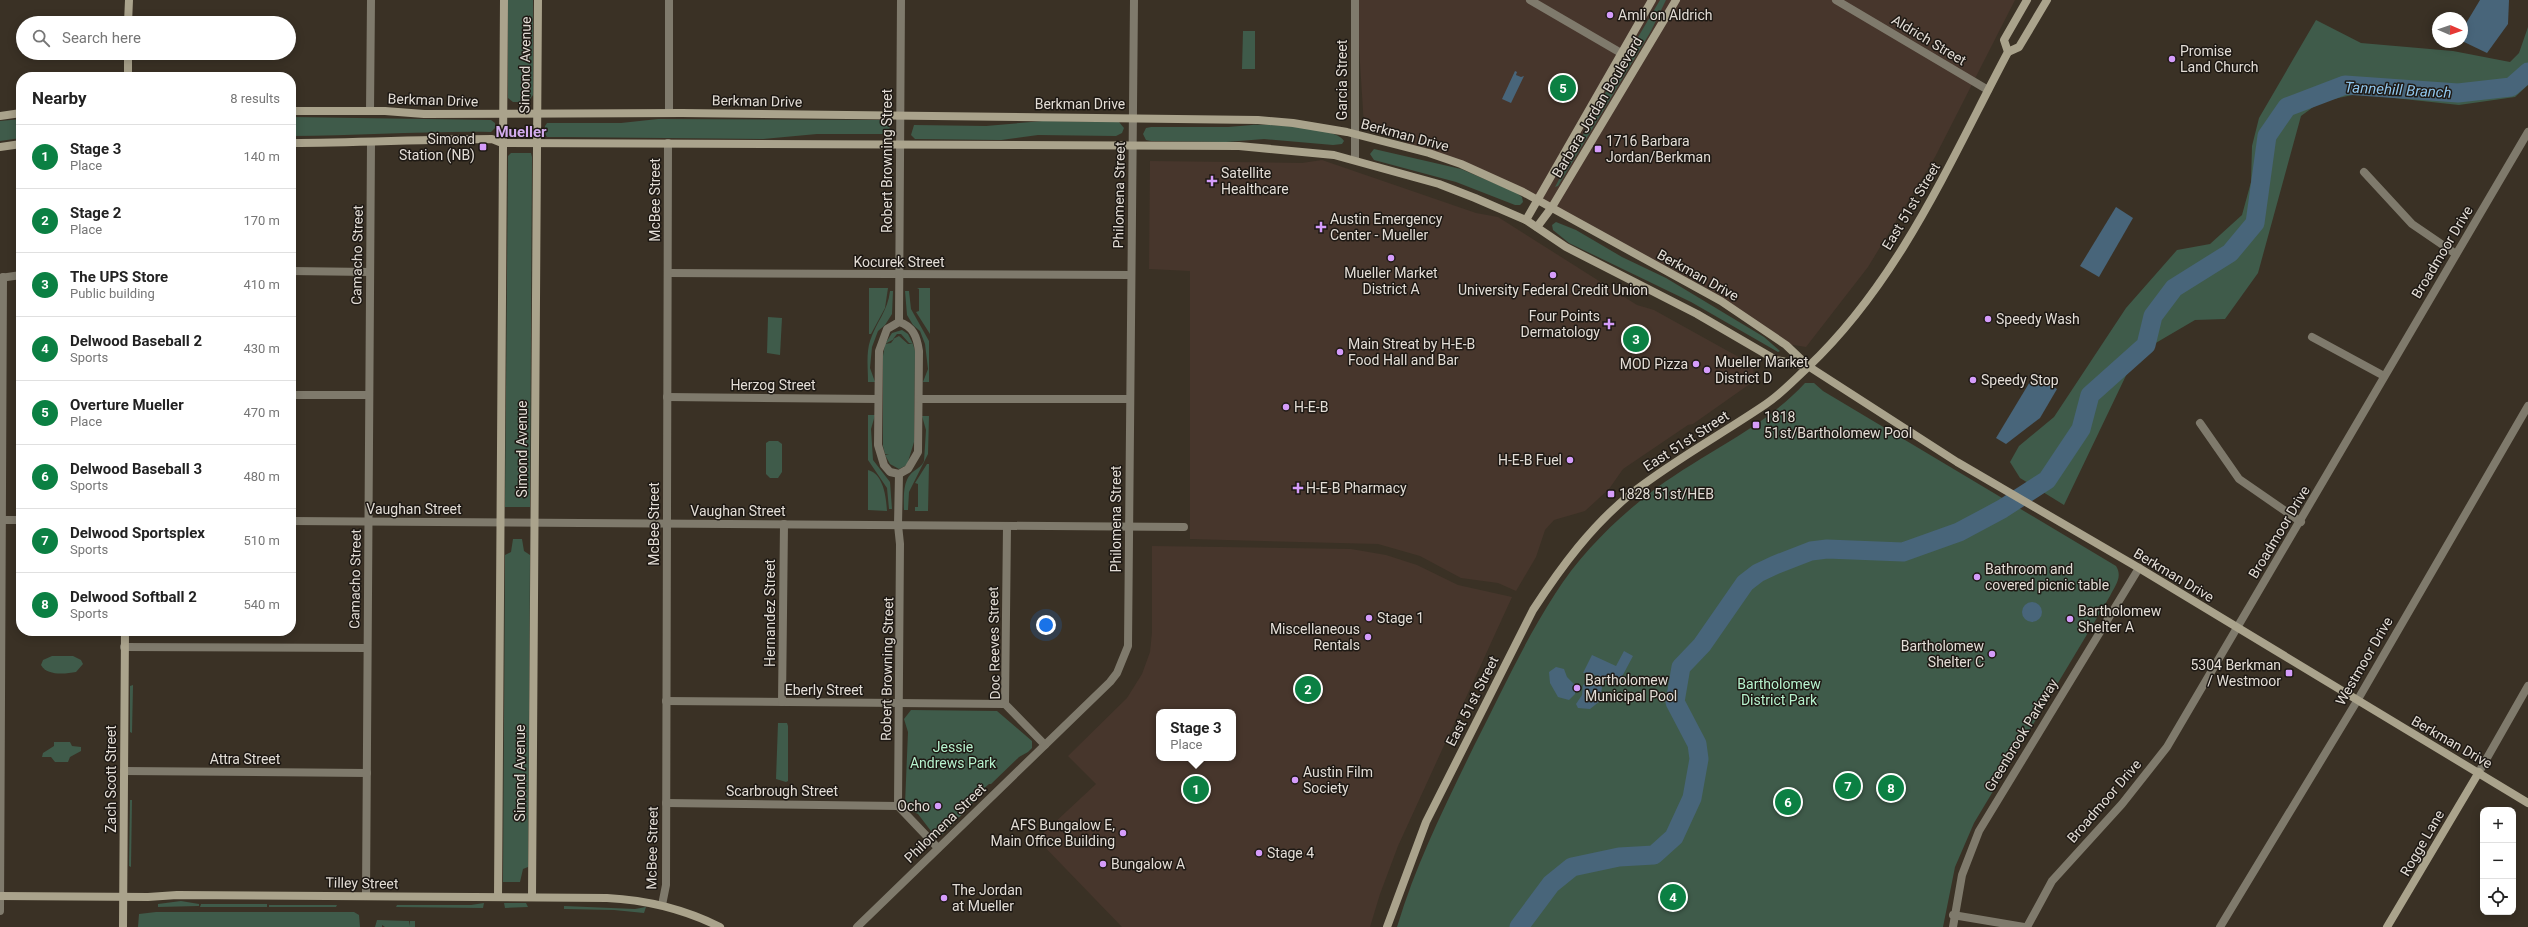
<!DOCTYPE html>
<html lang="en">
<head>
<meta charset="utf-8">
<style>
  :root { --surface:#fff; --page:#f6f6f6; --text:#222; --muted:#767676; --line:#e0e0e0; --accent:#0b8043 }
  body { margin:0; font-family:Roboto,sans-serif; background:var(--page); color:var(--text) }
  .controls { position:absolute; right:12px; bottom:12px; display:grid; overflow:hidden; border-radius:8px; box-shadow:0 2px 10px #0003 }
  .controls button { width:36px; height:36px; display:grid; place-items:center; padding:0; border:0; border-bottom:1px solid var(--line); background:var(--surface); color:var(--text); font:20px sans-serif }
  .compass { position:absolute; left:2432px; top:12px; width:36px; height:36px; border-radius:50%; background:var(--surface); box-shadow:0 2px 10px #0003; rotate:92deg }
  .you { position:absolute; left:1046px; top:625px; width:14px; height:14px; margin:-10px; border:3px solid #fff; border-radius:50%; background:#1a73e8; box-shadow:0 0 0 6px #1a73e833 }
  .badge { display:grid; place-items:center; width:26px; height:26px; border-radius:50%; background:var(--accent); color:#fff; font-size:13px; font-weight:700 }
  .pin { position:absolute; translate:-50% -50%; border:2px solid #fff; box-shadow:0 1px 4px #0006 }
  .popup { position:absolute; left:1156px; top:709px; width:80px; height:52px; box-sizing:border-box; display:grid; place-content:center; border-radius:8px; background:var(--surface); filter:drop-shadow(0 1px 3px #0005); font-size:13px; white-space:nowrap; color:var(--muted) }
  .popup b { font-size:15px; color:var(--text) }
  .popup::after { content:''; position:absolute; left:50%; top:100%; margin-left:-8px; border:8px solid transparent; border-top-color:var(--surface) }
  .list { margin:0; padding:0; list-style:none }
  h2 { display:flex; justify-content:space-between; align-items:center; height:52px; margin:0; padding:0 16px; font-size:17px }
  h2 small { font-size:13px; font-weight:400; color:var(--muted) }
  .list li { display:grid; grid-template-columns:26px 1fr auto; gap:12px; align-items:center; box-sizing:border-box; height:64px; padding:0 16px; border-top:1px solid var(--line) }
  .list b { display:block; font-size:15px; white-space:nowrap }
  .list p { margin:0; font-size:13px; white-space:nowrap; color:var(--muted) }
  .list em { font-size:13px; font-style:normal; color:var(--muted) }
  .icon { flex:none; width:22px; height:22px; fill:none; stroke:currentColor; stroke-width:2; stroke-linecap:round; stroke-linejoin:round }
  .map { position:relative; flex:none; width:2528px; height:927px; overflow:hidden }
  .search { position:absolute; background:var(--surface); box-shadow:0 2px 10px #0003; left:16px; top:16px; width:280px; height:44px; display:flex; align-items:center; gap:10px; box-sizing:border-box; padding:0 14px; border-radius:22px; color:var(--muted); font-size:15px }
  .panel { position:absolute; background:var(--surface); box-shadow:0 2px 10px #0003; left:16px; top:72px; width:280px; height:564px; border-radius:16px }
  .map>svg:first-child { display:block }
  .commercial { fill:#47362c; fill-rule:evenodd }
  .green { fill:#3f5b4a }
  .water { fill:#48657a }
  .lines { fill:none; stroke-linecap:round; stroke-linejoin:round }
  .river { stroke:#48657a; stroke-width:19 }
  .street { stroke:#7f7a6c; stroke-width:8 }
  .secondary { stroke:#aaa38c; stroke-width:8 }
  .poi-dot { fill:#d59cfb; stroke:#1e1914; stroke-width:1.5 }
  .labels { text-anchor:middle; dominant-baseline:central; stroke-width:3; stroke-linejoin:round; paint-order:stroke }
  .poi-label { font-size:14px; fill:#e3ddd6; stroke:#1e1914; text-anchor:start }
  .street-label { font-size:14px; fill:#e3ddd6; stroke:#1e1914 }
  .park-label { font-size:14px; fill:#b7f3ce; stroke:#1e1914 }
  .water-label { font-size:15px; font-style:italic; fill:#91c7ee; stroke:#1e1914 }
  .neighbourhood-label { font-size:15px; font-weight:bold; fill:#d3acee; stroke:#1e1914 }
</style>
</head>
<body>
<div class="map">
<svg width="2528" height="927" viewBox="0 0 2528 927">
  <rect width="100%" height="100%" fill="#3a3125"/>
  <g class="commercial">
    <polygon points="1356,0 2015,0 1935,157 1868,267 1806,347 1787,344 1725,304 1492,177 1364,126"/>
    <polygon points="1322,160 1476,213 1498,217 1637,305 1654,310 1753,365 1754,381 1693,424 1688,425 1623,469 1609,489 1585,511 1554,520 1545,530 1536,557 1516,591 1498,583 1461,578 1420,556 1378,544 1190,539 1190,271 1149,269 1150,161 1302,163"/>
    <path d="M1152,546L1351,549L1386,555L1417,565L1458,585L1512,597L1398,846L1380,894L1370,927H1122L1037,839L1096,784L1068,756L1127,698L1142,674L1150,652L1152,632ZM1159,712H1233V758H1159Z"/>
  </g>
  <g class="green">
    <polygon points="508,0 533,0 533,95 528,102 513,102 508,98"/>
    <polygon points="1660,0 1666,0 1651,31 1558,186 1555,187 1609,86"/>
    <polygon points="2316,20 2361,43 2453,51 2510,62 2519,53 2528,27 2528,85 2515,97 2459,105 2357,94 2320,102 2301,116 2258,273 2225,319 2195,320 2154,344 2132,363 2064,505 2020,478 2010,462 2019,446 2054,417 2126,308 2177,250 2210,244 2242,215 2251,182 2252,146 2259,118"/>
    <polygon points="1243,31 1255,31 1255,69 1242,69"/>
    <path d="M291,117L491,120L495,123V128L491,132C424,131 358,136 291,136Z"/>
    <polygon points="21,119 21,138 0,141 0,121"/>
    <polygon points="658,119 886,120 890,124 889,132 886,134 817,134 763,139 563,137 547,137 545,134 545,126 547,123 621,123"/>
    <polygon points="1043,121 1119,122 1124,128 1122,133 1116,136 1038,135 1001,140 915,139 911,135 914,125 986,126"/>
    <path d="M1252,125C1268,124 1337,127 1344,141L1342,144L1333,145L1264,139L1226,142L1151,141L1146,140L1143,134L1146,128L1151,127H1228Z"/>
    <polygon points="1374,149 1461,169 1515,192 1522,197 1523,202 1520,205 1515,205 1456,182 1374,160 1370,154"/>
    <polygon points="511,153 531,153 532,157 530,507 505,507 508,156"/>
    <polygon points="1556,222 1576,230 1622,257 1666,278 1764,337 1780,351 1778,352 1691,302 1569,243 1553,230 1552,225"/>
    <polygon points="869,288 888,288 885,308 871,334 869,334"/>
    <polygon points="917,288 930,288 930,334 916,312 919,311 919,289"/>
    <path d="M890,291H893L892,314L885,325L878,331L872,347L870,368L875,382H868C868,369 866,353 870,341C876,322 888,311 890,291Z"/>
    <polygon points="905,291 909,291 911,309 929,341 929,382 923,382 928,369 925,344 920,331 913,325 907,315"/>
    <polygon points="768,317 782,318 780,355 767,353"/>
    <polygon points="902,330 908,334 913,344 909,343 901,334 897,334 893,339 899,336 908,344 913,344 915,351 914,442 907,465 899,469 890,464 885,455 889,455 885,454 883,446 883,356 885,344 891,343 894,339 885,344 892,333"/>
    <path d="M1805,383H1814L1823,391L2116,566C2123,577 2115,586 2110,596L1974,823L1955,867L1943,927H1397C1417,861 1444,808 1474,746C1500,695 1524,642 1555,594C1577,559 1608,527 1640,501C1692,457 1759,433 1805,383Z"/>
    <polygon points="868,415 875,415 871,429 873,460 890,482 892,509 889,509 887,488 868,460"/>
    <path d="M922,416H929L928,454L909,492L908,510H904C904,497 902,480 914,471C918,468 922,466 924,461L926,430Z"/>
    <polygon points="769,441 778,441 782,444 782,472 778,478 770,478 766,474 766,443"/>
    <polygon points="927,464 929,464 928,511 915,511 915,507 918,507 918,484 915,483"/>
    <path d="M868,470C884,474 886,498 887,511L868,510Z"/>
    <polygon points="513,539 522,539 524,551 530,555 528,867 523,869 520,882 503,882 505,555 511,552"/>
    <path d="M73,656L81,660L83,664L76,672C65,674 47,676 41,665L43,660L52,656Z"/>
    <polygon points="133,685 133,686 132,733 130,732 130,686"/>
    <path d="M911,710L997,711L1032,741V748L1028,752L1019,757L991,784H989L979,793L980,795C973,802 944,835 940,836L934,835L918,814L909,810L905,804L908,732L904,719Z"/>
    <polygon points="778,723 787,723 788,726 788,781 786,782 776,779"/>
    <polygon points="54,742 70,742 72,746 81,747 81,751 70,757 68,762 55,762 51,757 42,757 43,753 54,746"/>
    <polygon points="130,800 132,800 131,867 129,866"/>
    <polygon points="181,901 199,904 199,906 158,907 158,904"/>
    <polygon points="484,903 483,908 396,907 397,905 471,905"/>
    <polygon points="504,903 526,903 528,907 505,908"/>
    <polygon points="201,904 267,904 267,907 200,907"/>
    <polygon points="269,905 337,905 336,907 269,907"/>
    <polygon points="564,906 635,909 646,907 644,913 614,910 564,909"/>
    <polygon points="156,912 354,912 359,915 360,927 138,927 139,914"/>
    <polygon points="377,920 409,921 409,926 410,921 415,921 415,927 385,927 382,925 382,927 375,927"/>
  </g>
  <g class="water">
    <polygon points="2480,0 2509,0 2508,24 2487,53 2462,41 2462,30"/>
    <polygon points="1515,71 1517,72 1516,75 1521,77 1524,76 1511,103 1502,99"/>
    <polygon points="2116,207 2133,218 2099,277 2080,266"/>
    <polygon points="2034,375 2057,389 2040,418 2006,444 1996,438"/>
    <circle cx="2032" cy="612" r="10"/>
    <polygon points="1624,651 1633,656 1617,686 1590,673 1583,673 1592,655 1616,666"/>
    <polygon points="1556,667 1564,669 1567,677 1576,686 1575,694 1569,700 1558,697 1550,683 1549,672"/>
    <polygon points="1594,679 1600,682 1602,687 1600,701 1590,709 1578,708 1576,704 1582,695 1583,685"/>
  </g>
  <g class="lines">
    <polyline class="river" points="1519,927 1551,884 1572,867 1619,857 1654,855 1674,837 1692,798 1699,759 1697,744 1675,702 1681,667 1702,645 1745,583 1758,573 1775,565 1811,551 1827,549 1903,552 1959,532 2002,509 2047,480 2081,429 2090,395 2146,345 2153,316 2174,288 2230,253 2255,223 2267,136 2287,107 2345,85 2458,93 2511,87 2528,72"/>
    <g class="street">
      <polyline points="1530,0 1621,53"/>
      <polyline points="1836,0 1988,90"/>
      <polyline points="370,111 371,0"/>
      <polyline points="669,113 669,0"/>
      <polyline points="1355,160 1355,0"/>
      <polyline points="2364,172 2412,224 2456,254"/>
      <polyline points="291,271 369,272"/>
      <polyline points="668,273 1131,275"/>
      <polyline points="0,278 21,275"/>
      <path d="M899,322C913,326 917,337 919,351L918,452L908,469L899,474L890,472L884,465L878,445L879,351L887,329Z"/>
      <polyline points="899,322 901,0"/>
      <polyline points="2312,337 2384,376"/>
      <polyline points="291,395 369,395"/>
      <polyline points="667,397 878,399"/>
      <polyline points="919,399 1129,399"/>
      <polyline points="2200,423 2239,479 2301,522"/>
      <polyline points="899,474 898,525 900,544 898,806 938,848"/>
      <polyline points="0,520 21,520"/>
      <polyline points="291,521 1184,527"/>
      <polyline points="1007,526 1005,704 1045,745"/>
      <polyline points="124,647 367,648"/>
      <polyline points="666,701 1005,704"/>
      <polyline points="782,702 784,524"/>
      <polyline points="124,771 367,773"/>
      <polyline points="2479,772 2528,686"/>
      <polyline points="666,803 898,806"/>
      <polyline points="366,896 371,143"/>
      <polyline points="662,905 666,885 668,143"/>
      <polyline points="0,911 3,277"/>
      <polyline points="1953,915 2024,927"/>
      <polyline points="857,927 1110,682 1117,673 1128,646 1134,0"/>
      <polyline points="1953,927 1962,875 1979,831 2139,568"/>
      <polyline points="2027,927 2052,881 2122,804 2167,747 2528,132"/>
      <polyline points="2220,927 2357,701 2528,406"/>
    </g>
    <g class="secondary">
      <polyline points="128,23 129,0"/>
      <polyline points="2008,52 2019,47 2047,0"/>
      <polyline points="128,53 128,77"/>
      <polyline points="291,111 385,111 424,114 682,113 1258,120 1293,123 1347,132 1429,153 1461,164 1523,192 1721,301 1786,345 1808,366 1957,462 2139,568 2528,803"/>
      <polyline points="0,116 21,113"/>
      <path d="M291,143C358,143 424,139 492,139L502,143L1239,146L1334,155L1439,184L1475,198L1526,220L1566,247L1697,314L1776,360L1808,366"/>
      <polyline points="0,147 21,144"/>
      <polyline points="1526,220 1652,0"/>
      <polyline points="1537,227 1552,207 1676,0"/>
      <path d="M0,896L148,897L177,895L607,898C647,900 684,909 720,927"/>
      <polyline points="498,897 504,0"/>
      <polyline points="532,897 538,0"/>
      <polyline points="123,927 125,631"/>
      <path d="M1387,927L1426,822L1533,610C1561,567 1592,525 1632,493C1674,460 1722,434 1766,404C1781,394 1795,379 1808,367C1900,280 1950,161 2008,52L2004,40L2027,0"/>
      <polyline points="2387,927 2479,772"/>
    </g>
  </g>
  <g class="poi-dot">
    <circle cx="1610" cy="15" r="4"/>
    <circle cx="2172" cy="59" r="4"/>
    <rect x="479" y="143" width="8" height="8" rx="2"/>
    <rect x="1594" y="145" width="8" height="8" rx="2"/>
    <path d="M1210 175h4v4h4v4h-4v4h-4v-4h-4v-4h4z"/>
    <path d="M1319 221h4v4h4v4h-4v4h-4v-4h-4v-4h4z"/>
    <circle cx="1391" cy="258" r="4"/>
    <circle cx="1553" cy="275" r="4"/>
    <circle cx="1988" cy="319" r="4"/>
    <path d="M1607 318h4v4h4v4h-4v4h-4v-4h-4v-4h4z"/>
    <circle cx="1340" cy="352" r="4"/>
    <circle cx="1696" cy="364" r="4"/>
    <circle cx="1707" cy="370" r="4"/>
    <circle cx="1973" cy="380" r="4"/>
    <circle cx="1286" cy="407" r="4"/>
    <rect x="1752" y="421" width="8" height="8" rx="2"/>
    <circle cx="1570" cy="460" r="4"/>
    <path d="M1296 482h4v4h4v4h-4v4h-4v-4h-4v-4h4z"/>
    <rect x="1607" y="490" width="8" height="8" rx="2"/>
    <circle cx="1977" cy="577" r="4"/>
    <circle cx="1369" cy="618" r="4"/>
    <circle cx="2070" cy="619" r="4"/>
    <circle cx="1368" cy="637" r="4"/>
    <circle cx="1992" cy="654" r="4"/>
    <rect x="2285" y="669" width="8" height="8" rx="2"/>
    <circle cx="1577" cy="688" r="4"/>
    <circle cx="1295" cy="780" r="4"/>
    <circle cx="938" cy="806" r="4"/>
    <circle cx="1123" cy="833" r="4"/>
    <circle cx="1259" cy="853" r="4"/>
    <circle cx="1103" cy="864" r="4"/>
    <circle cx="944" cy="898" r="4"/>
  </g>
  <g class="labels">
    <g class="poi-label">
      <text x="1618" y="15">Amli on Aldrich</text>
      <text x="2180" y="51">Promise<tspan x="2180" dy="16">Land Church</tspan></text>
      <text x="475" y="139" text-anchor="end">Simond<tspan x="475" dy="16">Station (NB)</tspan></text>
      <text x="1606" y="141">1716 Barbara<tspan x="1606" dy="16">Jordan/Berkman</tspan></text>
      <text x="1221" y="173">Satellite<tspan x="1221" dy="16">Healthcare</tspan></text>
      <text x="1330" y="219">Austin Emergency<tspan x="1330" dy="16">Center - Mueller</tspan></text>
      <text x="1391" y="273" text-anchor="middle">Mueller Market<tspan x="1391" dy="16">District A</tspan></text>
      <text x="1553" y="290" text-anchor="middle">University Federal Credit Union</text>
      <text x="1600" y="316" text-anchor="end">Four Points<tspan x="1600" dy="16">Dermatology</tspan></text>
      <text x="1996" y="319">Speedy Wash</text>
      <text x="1348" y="344">Main Streat by H-E-B<tspan x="1348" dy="16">Food Hall and Bar</tspan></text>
      <text x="1715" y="362">Mueller Market<tspan x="1715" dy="16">District D</tspan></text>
      <text x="1688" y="364" text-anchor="end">MOD Pizza</text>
      <text x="1981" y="380">Speedy Stop</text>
      <text x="1294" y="407">H-E-B</text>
      <text x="1764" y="417">1818<tspan x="1764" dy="16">51st/Bartholomew Pool</tspan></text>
      <text x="1562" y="460" text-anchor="end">H-E-B Fuel</text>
      <text x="1306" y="488">H-E-B Pharmacy</text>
      <text x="1619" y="494">1828 51st/HEB</text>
      <text x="1985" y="569">Bathroom and<tspan x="1985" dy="16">covered picnic table</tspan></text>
      <text x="2078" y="611">Bartholomew<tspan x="2078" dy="16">Shelter A</tspan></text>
      <text x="1377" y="618">Stage 1</text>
      <text x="1360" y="629" text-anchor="end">Miscellaneous<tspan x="1360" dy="16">Rentals</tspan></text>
      <text x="1984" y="646" text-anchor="end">Bartholomew<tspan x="1984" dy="16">Shelter C</tspan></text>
      <text x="2281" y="665" text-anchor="end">5304 Berkman<tspan x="2281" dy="16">/ Westmoor</tspan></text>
      <text x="1585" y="680">Bartholomew<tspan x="1585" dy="16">Municipal Pool</tspan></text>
      <text x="1303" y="772">Austin Film<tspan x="1303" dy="16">Society</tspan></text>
      <text x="930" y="806" text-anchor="end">Ocho</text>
      <text x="1115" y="825" text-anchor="end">AFS Bungalow E,<tspan x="1115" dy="16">Main Office Building</tspan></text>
      <text x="1267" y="853">Stage 4</text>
      <text x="1111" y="864">Bungalow A</text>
      <text x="952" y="890">The Jordan<tspan x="952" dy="16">at Mueller</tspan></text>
    </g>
    <g class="street-label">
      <text transform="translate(1929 40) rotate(31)">Aldrich Street</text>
      <text transform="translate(525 65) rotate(-89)">Simond Avenue</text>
      <text transform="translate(1342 80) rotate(-90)">Garcia Street</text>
      <text transform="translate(433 100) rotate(2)">Berkman Drive</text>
      <text transform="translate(757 101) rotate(1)">Berkman Drive</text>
      <text x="1080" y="104">Berkman Drive</text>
      <text transform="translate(1597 107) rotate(-59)">Barbara Jordan Boulevard</text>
      <text transform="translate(1405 135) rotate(15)">Berkman Drive</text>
      <text transform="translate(887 161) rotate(-90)">Robert Browning Street</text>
      <text transform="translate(1119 195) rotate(-89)">Philomena Street</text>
      <text transform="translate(655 200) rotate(-90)">McBee Street</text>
      <text transform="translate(1911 206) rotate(-59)">East 51st Street</text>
      <text transform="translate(2442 252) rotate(-59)">Broadmoor Drive</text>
      <text transform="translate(357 255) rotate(-89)">Camacho Street</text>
      <text x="899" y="262">Kocurek Street</text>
      <text transform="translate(1698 275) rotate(29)">Berkman Drive</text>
      <text x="773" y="385">Herzog Street</text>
      <text transform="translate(1686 441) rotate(-33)">East 51st Street</text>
      <text transform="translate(522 449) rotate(-90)">Simond Avenue</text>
      <text x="414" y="509">Vaughan Street</text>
      <text x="738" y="511">Vaughan Street</text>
      <text transform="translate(1116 519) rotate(-90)">Philomena Street</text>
      <text transform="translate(654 524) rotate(-90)">McBee Street</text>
      <text transform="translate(2279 532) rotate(-59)">Broadmoor Drive</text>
      <text transform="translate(2174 575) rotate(31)">Berkman Drive</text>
      <text transform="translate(355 579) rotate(-89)">Camacho Street</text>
      <text transform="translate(770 613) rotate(-90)">Hernandez Street</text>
      <text transform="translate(994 643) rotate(-91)">Doc Reeves Street</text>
      <text transform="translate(2364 661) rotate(-60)">Westmoor Drive</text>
      <text transform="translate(887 669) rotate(-89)">Robert Browning Street</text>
      <text x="824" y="690">Eberly Street</text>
      <text transform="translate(1472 701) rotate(-63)">East 51st Street</text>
      <text transform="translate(2021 735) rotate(-59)">Greenbrook Parkway</text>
      <text transform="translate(2452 742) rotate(30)">Berkman Drive</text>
      <text x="245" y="759">Attra Street</text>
      <text transform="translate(520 773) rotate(-90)">Simond Avenue</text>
      <text transform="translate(111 779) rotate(-90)">Zach Scott Street</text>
      <text x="782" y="791">Scarbrough Street</text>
      <text transform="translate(2104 801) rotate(-49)">Broadmoor Drive</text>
      <text transform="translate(945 823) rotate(-44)">Philomena Street</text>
      <text transform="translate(2422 843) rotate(-60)">Rogge Lane</text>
      <text transform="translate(652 848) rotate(-89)">McBee Street</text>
      <text transform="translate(362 883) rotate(1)">Tilley Street</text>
    </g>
    <g class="park-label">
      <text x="1779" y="684">Bartholomew<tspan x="1779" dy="16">District Park</tspan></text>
      <text x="953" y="747">Jessie<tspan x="953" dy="16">Andrews Park</tspan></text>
    </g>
    <g class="water-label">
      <text transform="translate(2398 90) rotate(3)">Tannehill Branch</text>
    </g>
    <g class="neighbourhood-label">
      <text x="521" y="132">Mueller</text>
    </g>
  </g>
</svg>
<div class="controls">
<button>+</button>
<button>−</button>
<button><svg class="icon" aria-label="locate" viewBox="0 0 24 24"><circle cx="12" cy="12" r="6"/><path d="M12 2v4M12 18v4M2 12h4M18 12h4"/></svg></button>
</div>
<svg class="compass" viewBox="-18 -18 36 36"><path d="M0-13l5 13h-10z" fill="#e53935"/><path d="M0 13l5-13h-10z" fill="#767676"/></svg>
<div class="you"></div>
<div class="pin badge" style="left:1196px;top:789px">1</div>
<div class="popup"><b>Stage 3</b>Place</div>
<div class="pin badge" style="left:1308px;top:689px">2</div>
<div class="pin badge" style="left:1636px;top:339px">3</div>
<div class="pin badge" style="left:1673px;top:897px">4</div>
<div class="pin badge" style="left:1563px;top:88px">5</div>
<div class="pin badge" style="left:1788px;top:802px">6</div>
<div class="pin badge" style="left:1848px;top:786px">7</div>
<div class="pin badge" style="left:1891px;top:788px">8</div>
<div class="search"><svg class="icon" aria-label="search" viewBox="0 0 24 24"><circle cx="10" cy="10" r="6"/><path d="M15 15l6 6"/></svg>Search here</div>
<section class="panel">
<h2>Nearby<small>8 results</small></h2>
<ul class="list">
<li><span class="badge">1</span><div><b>Stage 3</b><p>Place</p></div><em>140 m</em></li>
<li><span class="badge">2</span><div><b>Stage 2</b><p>Place</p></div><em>170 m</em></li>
<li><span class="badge">3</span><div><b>The UPS Store</b><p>Public building</p></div><em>410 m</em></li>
<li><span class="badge">4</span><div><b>Delwood Baseball 2</b><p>Sports</p></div><em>430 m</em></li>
<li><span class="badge">5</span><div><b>Overture Mueller</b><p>Place</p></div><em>470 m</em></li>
<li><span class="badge">6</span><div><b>Delwood Baseball 3</b><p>Sports</p></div><em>480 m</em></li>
<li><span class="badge">7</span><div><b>Delwood Sportsplex</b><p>Sports</p></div><em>510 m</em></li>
<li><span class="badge">8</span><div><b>Delwood Softball 2</b><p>Sports</p></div><em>540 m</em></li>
</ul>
</section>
</div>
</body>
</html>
